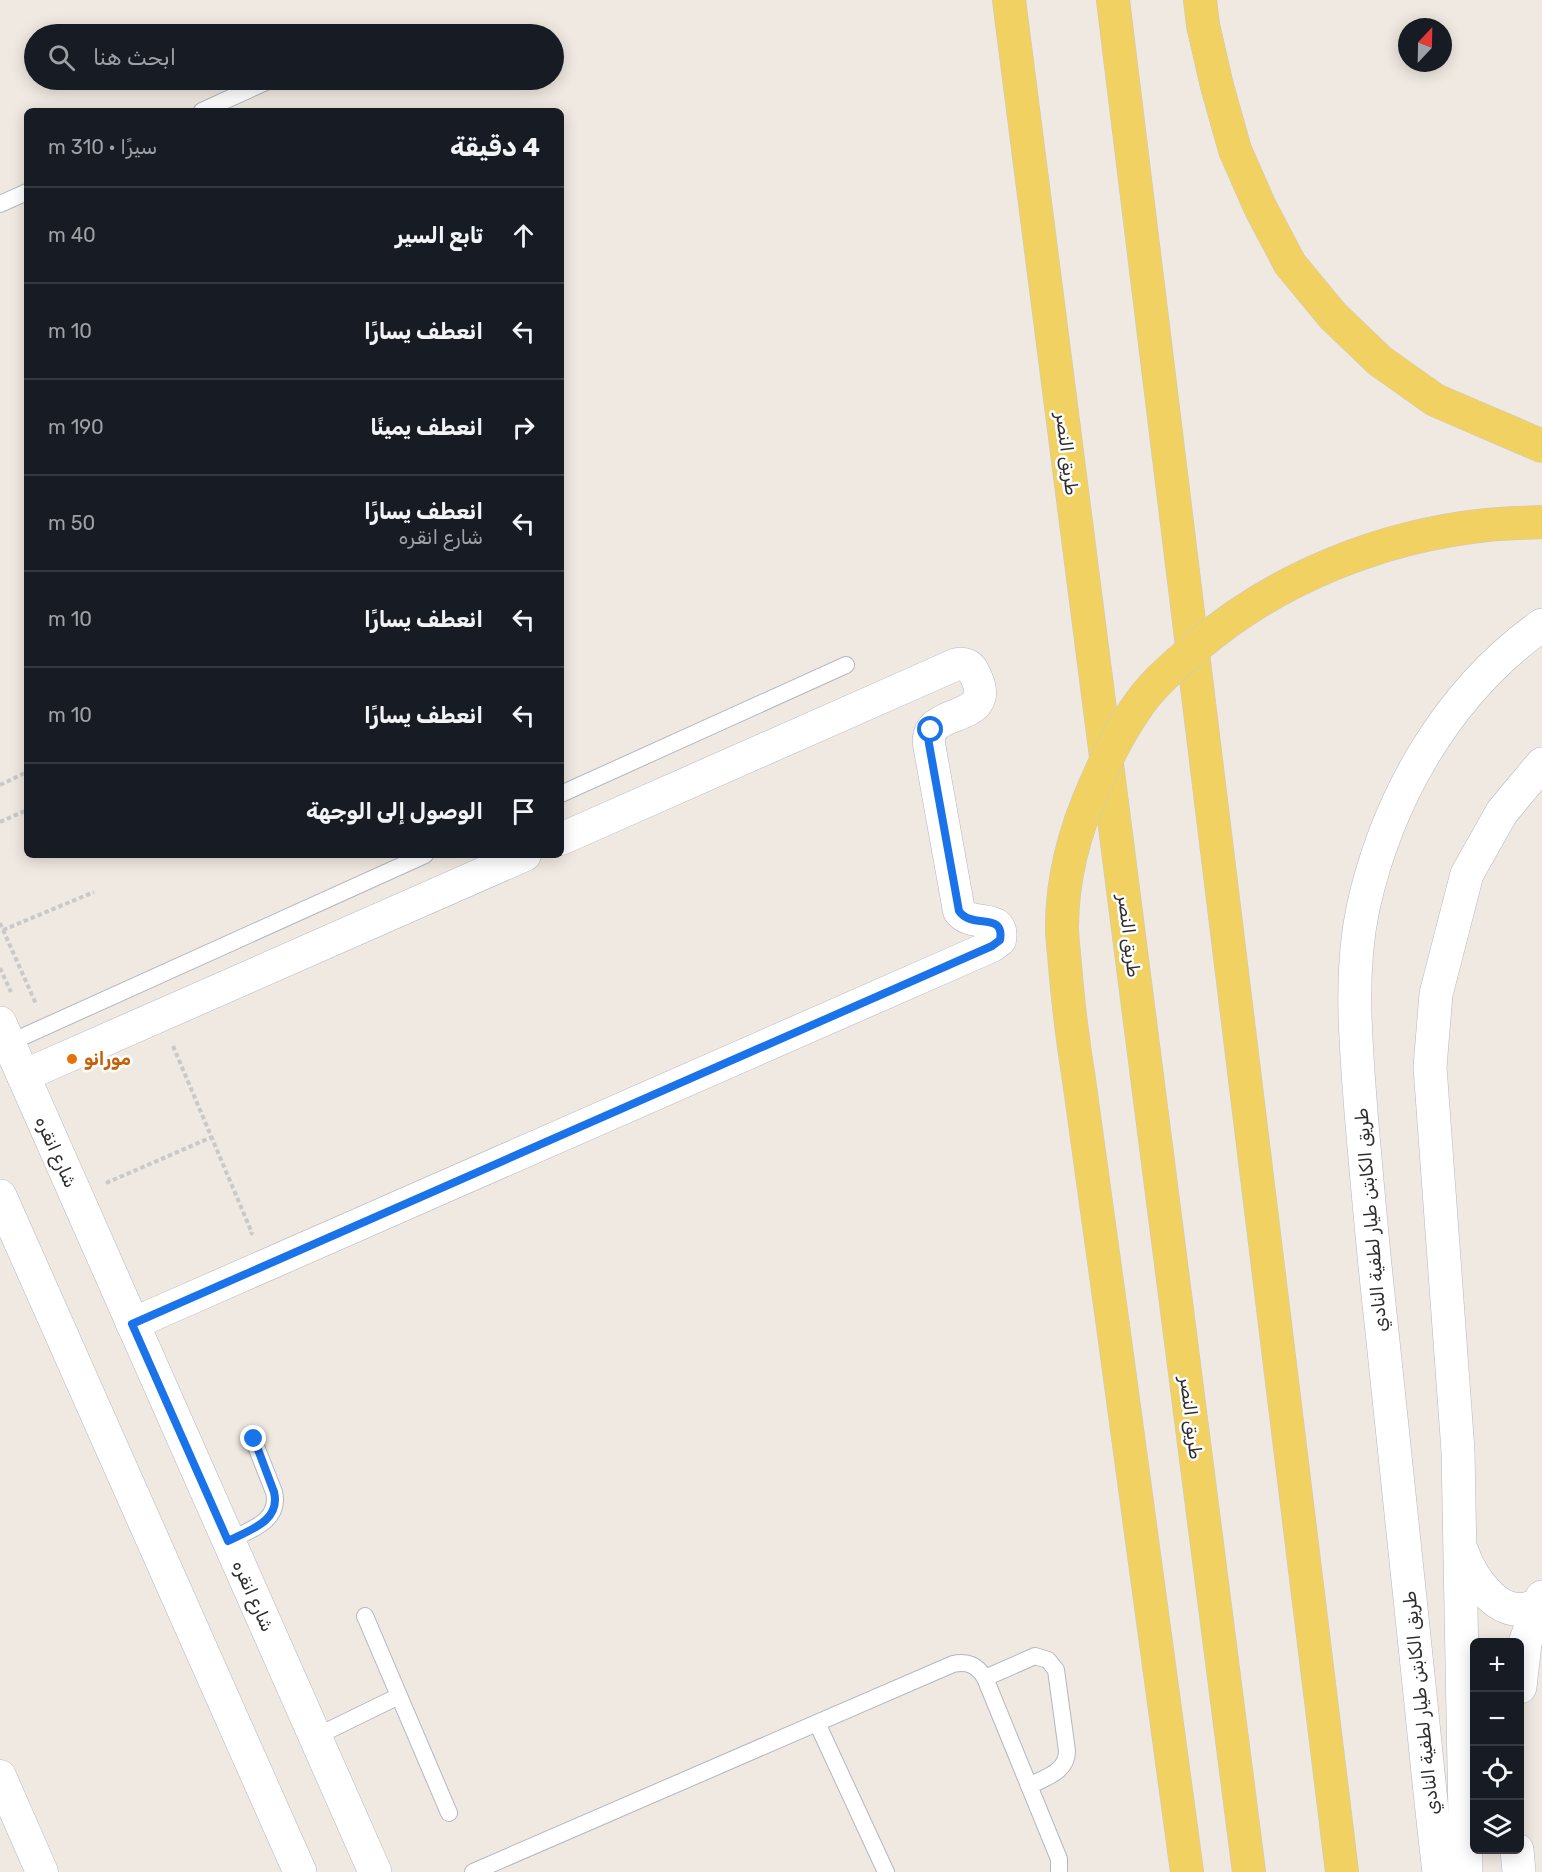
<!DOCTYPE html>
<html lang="ar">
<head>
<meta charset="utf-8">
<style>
  :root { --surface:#171b24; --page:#20242c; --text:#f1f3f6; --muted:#9ea1a6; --line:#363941 }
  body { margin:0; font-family:Rubik,"Noto Naskh Arabic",sans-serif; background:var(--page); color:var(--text); direction:rtl }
  .controls { position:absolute; right:18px; bottom:18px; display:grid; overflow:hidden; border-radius:9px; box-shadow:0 3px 15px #0003 }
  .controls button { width:54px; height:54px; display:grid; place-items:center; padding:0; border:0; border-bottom:2px solid var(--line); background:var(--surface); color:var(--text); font:30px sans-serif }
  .compass { position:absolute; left:1398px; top:18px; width:54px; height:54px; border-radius:50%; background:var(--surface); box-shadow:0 3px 15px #0003; rotate:22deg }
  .stop { position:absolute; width:18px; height:18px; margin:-14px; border:4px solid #1a73e8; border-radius:50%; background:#fff }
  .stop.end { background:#1a73e8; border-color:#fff; box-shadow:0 2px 6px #0008 }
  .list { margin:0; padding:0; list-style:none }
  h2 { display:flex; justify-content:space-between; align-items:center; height:78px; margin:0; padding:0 24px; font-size:26px }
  h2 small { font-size:20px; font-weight:400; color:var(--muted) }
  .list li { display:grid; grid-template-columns:39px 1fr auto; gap:18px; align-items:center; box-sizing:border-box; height:96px; padding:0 24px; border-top:2px solid var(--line) }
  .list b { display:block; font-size:22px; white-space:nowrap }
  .list p { margin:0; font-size:20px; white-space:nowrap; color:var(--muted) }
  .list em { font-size:20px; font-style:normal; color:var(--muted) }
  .icon { flex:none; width:33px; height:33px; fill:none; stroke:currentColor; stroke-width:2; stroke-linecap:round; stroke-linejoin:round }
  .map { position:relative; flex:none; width:1542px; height:1872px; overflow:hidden; direction:ltr }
  .search { position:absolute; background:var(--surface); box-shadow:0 3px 15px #0003; left:24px; top:24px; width:540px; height:66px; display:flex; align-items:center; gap:15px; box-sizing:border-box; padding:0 21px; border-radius:33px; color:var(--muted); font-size:22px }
  .panel { position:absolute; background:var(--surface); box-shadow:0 3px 15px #0003; left:24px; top:108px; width:540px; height:750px; border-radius:9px; direction:rtl }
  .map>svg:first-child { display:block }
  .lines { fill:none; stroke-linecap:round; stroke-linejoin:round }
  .lane-casing { stroke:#b4b7c1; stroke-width:18 }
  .street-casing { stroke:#b4b7c1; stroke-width:33 }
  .secondary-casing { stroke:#b4b7c1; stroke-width:34 }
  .primary-casing { stroke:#c9c9c9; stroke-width:34 }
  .path { stroke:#c9c9c9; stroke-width:4; stroke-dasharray:4.5 3; stroke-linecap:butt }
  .lane { stroke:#fff; stroke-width:16 }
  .street { stroke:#fff; stroke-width:32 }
  .secondary { stroke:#fff; stroke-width:33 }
  .primary { stroke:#f2d163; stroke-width:33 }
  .primary-bridge-casing { stroke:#c9c9c9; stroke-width:34; stroke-linecap:butt }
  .primary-bridge { stroke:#f2d163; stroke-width:33 }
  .route { stroke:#1a73e8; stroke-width:8 }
  .food-dot { fill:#e8710a; stroke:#fff; stroke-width:2 }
  .labels { text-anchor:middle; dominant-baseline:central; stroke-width:5; stroke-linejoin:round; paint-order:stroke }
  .street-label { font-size:18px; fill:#2e2e2e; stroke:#fff }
  .food-label { font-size:18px; font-weight:bold; fill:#c56008; stroke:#fff; text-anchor:start }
</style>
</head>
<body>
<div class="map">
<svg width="1542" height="1872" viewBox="0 0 1542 1872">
  <rect width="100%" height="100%" fill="#efe9e1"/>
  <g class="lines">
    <g class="lane-casing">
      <g id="lane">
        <polyline points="202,111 270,80"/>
        <polyline points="0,204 27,192"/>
        <polyline points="561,794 846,665"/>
        <polyline points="9,1043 425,855"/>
        <path d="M228,1541C250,1530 281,1521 274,1492L253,1439"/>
        <polyline points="365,1616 449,1813"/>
        <path d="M985,1678L1035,1656L1048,1660L1056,1670L1067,1751C1067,1772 1046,1777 1029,1786"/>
        <polyline points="817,1723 886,1872"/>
        <polyline points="315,1737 399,1696"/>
        <path d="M473,1872L953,1664C968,1661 977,1665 985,1678L1059,1859V1872"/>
      </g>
    </g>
    <g class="street-casing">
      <g id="street">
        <polyline points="23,1076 525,855"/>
        <path d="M132,1324L992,946L1000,940C1005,911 972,929 959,911L929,744C924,704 1004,726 973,671C970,665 964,663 957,664L561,839"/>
        <polyline points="0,1776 42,1872"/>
      </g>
    </g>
    <g class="secondary-casing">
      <g id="secondary">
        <polyline points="0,1023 375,1872"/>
        <polyline points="0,1196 300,1872"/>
        <path d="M1461,1549C1472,1580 1503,1627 1540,1603"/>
        <polyline points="1520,1687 1525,1643 1542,1597"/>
        <polyline points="1517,1850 1519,1872"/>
        <path d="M1439,1872C1431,1807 1425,1741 1418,1675C1406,1557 1393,1440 1381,1322C1373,1252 1367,1182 1361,1112C1356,1044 1349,975 1363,908C1388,796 1448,692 1542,625"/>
        <polyline points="1466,1872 1458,1451 1430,1067 1436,994 1467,874 1502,812 1542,764"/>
      </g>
    </g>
    <g class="primary-casing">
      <g id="primary">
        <polyline points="1009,0 1249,1872"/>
        <polyline points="1113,0 1342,1872"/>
        <polyline points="1200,0 1203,25 1217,86 1235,150 1260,207 1290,264 1333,316 1380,361 1435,400 1542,446"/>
        <polyline points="1113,1326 1187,1872"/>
      </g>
    </g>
    <g class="path">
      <polyline points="0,785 27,772"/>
      <polyline points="0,822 27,810"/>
      <polyline points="0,923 36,1004"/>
      <polyline points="3,930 94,892"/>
      <polyline points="0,968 11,992"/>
      <polyline points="173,1046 252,1233 250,1234"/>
      <polyline points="106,1183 212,1137"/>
    </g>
    <use href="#lane" class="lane"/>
    <use href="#street" class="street"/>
    <use href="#secondary" class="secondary"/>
    <use href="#primary" class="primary"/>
    <g class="primary-bridge-casing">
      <path id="primary-bridge" d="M1113,1326C1101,1244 1090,1162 1079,1080C1073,1042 1068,1004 1065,965C1064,952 1062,939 1062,927C1062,877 1076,827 1096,783C1107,757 1119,733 1135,710C1151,685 1174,666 1196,647C1276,578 1382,536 1487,525C1505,523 1524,523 1542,522"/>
    </g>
    <use href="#primary-bridge" class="primary-bridge"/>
  </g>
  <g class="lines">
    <path class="route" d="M254,1439L274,1492C281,1521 250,1530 228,1541L132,1324L992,946L1000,940C1005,911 972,930 959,911L929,744L928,737L931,730"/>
  </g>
  <circle class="food-dot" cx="72" cy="1059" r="6"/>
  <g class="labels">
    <g class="street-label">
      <text transform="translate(1067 454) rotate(83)">طريق النصر</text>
      <text transform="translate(1129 936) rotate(83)">طريق النصر</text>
      <text transform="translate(56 1152) rotate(66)">شارع انقره</text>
      <text transform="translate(1371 1220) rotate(-95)">طريق الكابتن طيار لطفية النادي</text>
      <text transform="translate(1191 1418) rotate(83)">طريق النصر</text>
      <text transform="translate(253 1596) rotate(66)">شارع انقره</text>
      <text transform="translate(1421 1703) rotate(-96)">طريق الكابتن طيار لطفية النادي</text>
    </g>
    <g class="food-label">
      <text x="84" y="1059">مورانو</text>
    </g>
  </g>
</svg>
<div class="controls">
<button>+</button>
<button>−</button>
<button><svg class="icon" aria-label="locate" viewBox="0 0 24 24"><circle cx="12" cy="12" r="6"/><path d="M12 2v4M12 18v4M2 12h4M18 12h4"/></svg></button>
<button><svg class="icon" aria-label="layers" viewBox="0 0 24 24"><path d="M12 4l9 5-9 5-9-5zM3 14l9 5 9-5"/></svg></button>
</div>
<svg class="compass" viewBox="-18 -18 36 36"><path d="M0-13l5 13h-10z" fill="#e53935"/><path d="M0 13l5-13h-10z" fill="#9ea1a6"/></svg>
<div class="stop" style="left:931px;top:730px"></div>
<div class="stop end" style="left:254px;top:1439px"></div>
<div class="search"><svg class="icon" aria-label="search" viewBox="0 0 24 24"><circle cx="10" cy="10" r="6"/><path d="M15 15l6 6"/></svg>ابحث هنا</div>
<section class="panel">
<h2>4 دقيقة<small>سيرًا · 310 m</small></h2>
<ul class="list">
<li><svg class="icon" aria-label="ahead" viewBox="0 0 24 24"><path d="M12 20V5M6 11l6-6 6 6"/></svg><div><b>تابع السير</b></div><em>40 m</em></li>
<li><svg class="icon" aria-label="left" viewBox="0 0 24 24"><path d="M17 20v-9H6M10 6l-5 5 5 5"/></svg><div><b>انعطف يسارًا</b></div><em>10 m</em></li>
<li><svg class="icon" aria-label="right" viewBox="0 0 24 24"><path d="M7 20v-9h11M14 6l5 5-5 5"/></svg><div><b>انعطف يمينًا</b></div><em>190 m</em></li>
<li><svg class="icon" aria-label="left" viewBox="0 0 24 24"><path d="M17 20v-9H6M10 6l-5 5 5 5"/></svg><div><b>انعطف يسارًا</b><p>شارع انقره</p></div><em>50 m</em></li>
<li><svg class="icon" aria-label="left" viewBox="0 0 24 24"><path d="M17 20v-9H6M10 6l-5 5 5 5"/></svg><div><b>انعطف يسارًا</b></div><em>10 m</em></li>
<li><svg class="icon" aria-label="left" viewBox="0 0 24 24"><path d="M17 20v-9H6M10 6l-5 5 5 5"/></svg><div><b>انعطف يسارًا</b></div><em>10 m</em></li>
<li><svg class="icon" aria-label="arrive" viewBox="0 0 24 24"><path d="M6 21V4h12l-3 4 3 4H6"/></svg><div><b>الوصول إلى الوجهة</b></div></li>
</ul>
</section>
</div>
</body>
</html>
